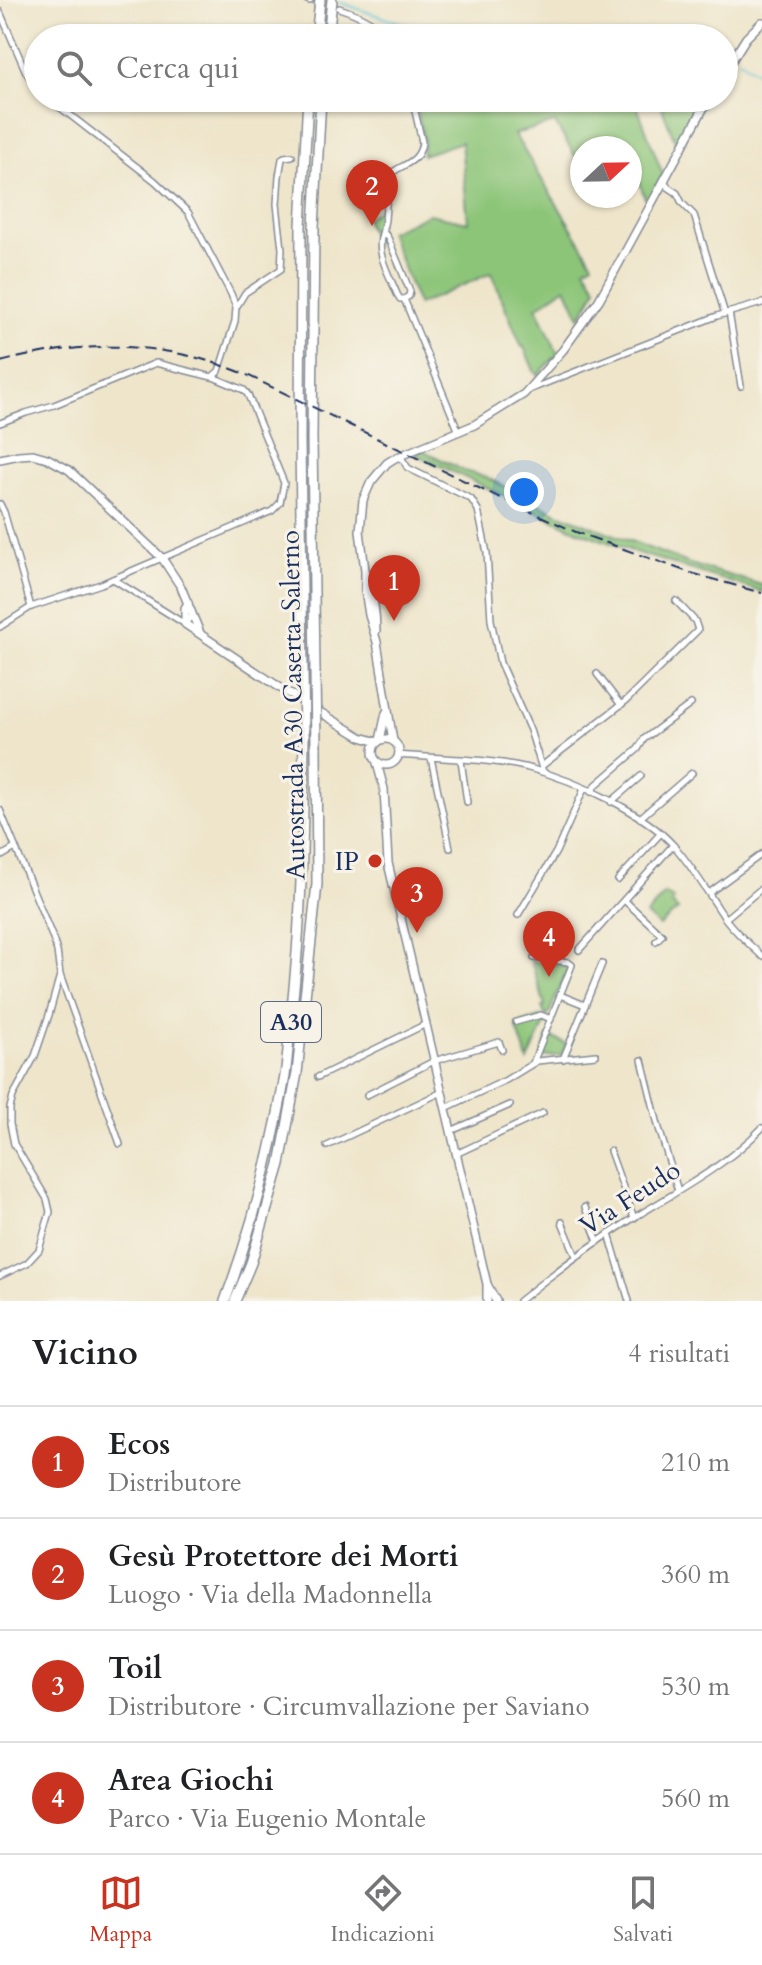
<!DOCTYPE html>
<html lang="it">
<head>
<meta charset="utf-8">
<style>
  :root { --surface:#fff; --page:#f6f6f6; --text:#202124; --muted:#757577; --line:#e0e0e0; --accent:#c8321e }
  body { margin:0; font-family:Cardo,serif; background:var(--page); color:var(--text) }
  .compass { position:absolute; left:570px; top:136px; width:72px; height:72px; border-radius:50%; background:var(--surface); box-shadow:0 2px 6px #0004; rotate:68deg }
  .you { position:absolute; left:524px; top:492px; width:28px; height:28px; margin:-20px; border:6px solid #fff; border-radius:50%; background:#1a73e8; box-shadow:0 0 0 12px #1a73e833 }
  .badge { display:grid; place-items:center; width:52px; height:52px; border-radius:50%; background:var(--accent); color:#fff; font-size:26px; font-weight:700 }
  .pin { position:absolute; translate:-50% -66px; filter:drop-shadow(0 2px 4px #0008) }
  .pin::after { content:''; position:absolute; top:42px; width:28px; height:24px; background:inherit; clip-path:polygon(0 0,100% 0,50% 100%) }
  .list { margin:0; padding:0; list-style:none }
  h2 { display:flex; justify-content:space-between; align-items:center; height:104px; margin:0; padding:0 32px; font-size:34px }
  h2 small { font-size:26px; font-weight:400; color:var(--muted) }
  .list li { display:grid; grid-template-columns:52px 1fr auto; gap:24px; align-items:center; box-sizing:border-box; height:112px; padding:0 32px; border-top:2px solid var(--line) }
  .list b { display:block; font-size:30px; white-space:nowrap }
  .list p { margin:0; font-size:26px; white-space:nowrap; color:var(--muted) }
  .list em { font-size:26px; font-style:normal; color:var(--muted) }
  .icon { flex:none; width:44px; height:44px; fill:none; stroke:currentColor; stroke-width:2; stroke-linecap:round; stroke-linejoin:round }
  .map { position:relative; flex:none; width:762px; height:1301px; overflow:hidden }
  .search { position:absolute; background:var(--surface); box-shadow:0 2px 6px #0004; left:24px; right:24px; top:24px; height:88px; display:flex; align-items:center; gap:20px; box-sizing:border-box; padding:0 28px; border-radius:44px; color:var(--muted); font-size:30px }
  .sheet { height:552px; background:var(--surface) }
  nav { display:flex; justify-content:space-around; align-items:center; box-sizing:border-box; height:112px; border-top:2px solid var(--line); background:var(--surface); font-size:22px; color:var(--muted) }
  nav a { display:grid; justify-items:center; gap:4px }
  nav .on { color:var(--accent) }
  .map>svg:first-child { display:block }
  .green { fill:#8cc578; stroke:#547a6b; stroke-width:2 }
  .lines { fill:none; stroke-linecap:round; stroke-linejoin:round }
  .stream { stroke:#5ec6da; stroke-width:2 }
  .minor-casing { stroke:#848a94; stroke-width:8 }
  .secondary-casing { stroke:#848a94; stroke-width:10 }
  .motorway-casing { stroke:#848a94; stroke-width:12 }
  .minor { stroke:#fff; stroke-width:5 }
  .secondary { stroke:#fff; stroke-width:7 }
  .motorway { stroke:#fff; stroke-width:9 }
  .rail { stroke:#1b2f5e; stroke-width:2; stroke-dasharray:12 6; stroke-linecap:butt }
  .motorway-bridge-casing { stroke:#848a94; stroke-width:12; stroke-linecap:butt }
  .motorway-bridge { stroke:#fff; stroke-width:9 }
  .poi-dot { fill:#c8321e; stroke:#f7f3e8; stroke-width:3 }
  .labels { text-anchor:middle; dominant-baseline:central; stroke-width:6; stroke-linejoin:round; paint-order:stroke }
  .shield { fill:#f7f3e8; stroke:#5d6a87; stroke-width:2 }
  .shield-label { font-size:24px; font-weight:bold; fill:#1b2f5e }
  .street-label { font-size:26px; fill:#1b2f5e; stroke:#f7f3e8 }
  .poi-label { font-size:26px; fill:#1b2f5e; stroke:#f7f3e8; text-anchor:end }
</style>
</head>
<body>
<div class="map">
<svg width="762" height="1301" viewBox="0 0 762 1301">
  <rect width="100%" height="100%" fill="#f7f3e8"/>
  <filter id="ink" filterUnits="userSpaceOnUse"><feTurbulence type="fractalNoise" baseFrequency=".0125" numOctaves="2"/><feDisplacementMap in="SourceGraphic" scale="16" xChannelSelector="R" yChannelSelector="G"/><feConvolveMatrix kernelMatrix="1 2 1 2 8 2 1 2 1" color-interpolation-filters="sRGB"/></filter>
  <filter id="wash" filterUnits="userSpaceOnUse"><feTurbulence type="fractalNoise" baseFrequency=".006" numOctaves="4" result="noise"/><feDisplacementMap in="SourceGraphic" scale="32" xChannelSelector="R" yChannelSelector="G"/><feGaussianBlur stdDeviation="1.8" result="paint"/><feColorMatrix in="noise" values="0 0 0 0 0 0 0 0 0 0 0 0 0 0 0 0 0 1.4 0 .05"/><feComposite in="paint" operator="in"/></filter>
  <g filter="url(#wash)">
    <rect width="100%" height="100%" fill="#eee5ca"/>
    <g class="green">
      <polygon points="395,24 447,38 398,38"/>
      <polygon points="414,98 706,98 678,148 658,98 637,106 663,175 647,204 633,165 630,165 630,148 582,148 582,167 555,123 514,134 593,263 585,268 597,288 580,318 566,287 537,307 558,354 538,375 535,373 524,347 522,347 491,273 418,305 389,232 429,214 468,222 461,142 422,155 424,140"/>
      <polygon points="379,210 377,241 376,244 365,219"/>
      <polygon points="422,450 464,471 486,477 555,512 690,564 762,585 762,592 632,551 576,530 413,453"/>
      <polygon points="665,894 673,899 671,903 678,910 659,926 646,915"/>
      <polygon points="531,961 569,966 548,1016 545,1015 542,1007 545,1005"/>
      <polygon points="540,1017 546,1021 528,1061 516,1025"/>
      <polygon points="548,1036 567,1044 562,1055 544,1057 542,1054"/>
    </g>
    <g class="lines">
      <g class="stream">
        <path d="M340,2C380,18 421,29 463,38"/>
        <polyline points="737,60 740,60 762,76"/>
      </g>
    </g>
  </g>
  <g filter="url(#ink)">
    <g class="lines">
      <g class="minor-casing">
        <g id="minor">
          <polyline points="307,0 310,1"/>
          <path d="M339,8C358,14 376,22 389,38"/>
          <polyline points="0,12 26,72 38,89"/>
          <path d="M412,98L422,142C420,162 405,163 390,174L388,179L385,220L382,234H385L388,238L410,291L409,296L404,299L459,432"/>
          <polyline points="664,180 668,187 677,193 682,203 694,215 725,314"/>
          <path d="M382,234C375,253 390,276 397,294L400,299H404"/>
          <polyline points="237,306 245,293 281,269 282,249 277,204 279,176 282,159 284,157 292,156"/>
          <polyline points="729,312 741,386"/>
          <polyline points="531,389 717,316 762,303"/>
          <polyline points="0,423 26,413 54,405 156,363 212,377 219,371 235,321 236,307 231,294 188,212 155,181 48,98"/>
          <polyline points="400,456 408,468 471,499 478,510 487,553 491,620 500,663 530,730 543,772"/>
          <polyline points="0,504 4,512 31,607"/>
          <polyline points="113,579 185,624 192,615"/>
          <polyline points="0,627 31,607 101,584 272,511 280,503 284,483 248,395 244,390 213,377"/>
          <polyline points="597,674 621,705"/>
          <path d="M399,755C440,759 493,758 532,769C576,781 645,812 675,847C694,869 708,893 724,917C735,932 749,944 762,956"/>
          <polyline points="431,758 450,848"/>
          <polyline points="461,760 467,802"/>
          <polyline points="543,765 627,700 698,630 695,621 676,601"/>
          <polyline points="591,792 596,785 638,749 644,739 691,704"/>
          <polyline points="611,802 641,776"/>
          <polyline points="0,810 52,936 57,951 60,975 49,1015 35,1056 13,1096 10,1108 10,1124 14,1144 47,1199 50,1212 39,1250 27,1263 0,1276"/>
          <polyline points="640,818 692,773"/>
          <polyline points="0,857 15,848"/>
          <polyline points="618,880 661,833"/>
          <polyline points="709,893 762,854"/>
          <polyline points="624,900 662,935 656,941"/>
          <polyline points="518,915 556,852 584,789"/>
          <polyline points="726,918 762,888"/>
          <polyline points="579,950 673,845"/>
          <polyline points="60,975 120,1144"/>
          <polyline points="560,995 585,1005"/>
          <polyline points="516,1022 541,1015 551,1019"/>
          <polyline points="563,1059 602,964"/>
          <polyline points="642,1060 658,1125 678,1191"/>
          <polyline points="533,1063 572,965 568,962 534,958"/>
          <polyline points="318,1077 426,1024"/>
          <polyline points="367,1095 434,1061 499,1042 502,1050"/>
          <polyline points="446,1108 506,1080 537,1061 596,1055"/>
          <polyline points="451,1131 510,1105"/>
          <polyline points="327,1146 442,1092"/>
          <polyline points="610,1151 634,1218"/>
          <polyline points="456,1154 543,1113"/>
          <polyline points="585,1207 598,1242"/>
          <polyline points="562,1222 576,1256"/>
          <polyline points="609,1234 629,1301"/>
          <path d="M519,1301C556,1271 594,1243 635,1217C678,1191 727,1165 762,1128"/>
        </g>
      </g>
      <g class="secondary-casing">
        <g id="secondary">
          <polyline points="724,73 746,38 762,22"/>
          <polyline points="0,459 19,455 33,454 47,458 69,470 162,558 181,587 200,633"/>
          <path d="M367,576C373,594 376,612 376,631"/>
          <polyline points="188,603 185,608 185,624 282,689 361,737 378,742"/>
          <circle cx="386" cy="752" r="13"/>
          <polyline points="380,740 386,713"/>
          <polyline points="393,741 377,642 369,615 365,590 365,570 360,531 363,500 371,482 387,463 395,458 474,425 524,394 563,350 599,300 709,98"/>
          <polyline points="377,763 384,789 388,863 487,1284 487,1301"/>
          <polyline points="488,1286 496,1301"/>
        </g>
      </g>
      <g class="motorway-casing">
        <g id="motorway">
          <polyline points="316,38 320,0"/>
          <polyline points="328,38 332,0"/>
          <polyline points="303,671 300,440 301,226 308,98"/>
          <polyline points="315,671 312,438 314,227 321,98"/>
          <path d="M225,1301C252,1229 272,1152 285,1076C288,1056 289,1036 291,1016C302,922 303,828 304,734"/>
          <polyline points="235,1301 251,1263 280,1164 297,1073 317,884 316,747"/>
        </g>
      </g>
      <use href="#minor" class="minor"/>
      <use href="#secondary" class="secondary"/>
      <use href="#motorway" class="motorway"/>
      <path class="rail" d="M0,362C86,340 162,340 245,374L483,490L576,532L691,573L762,593"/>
      <g class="motorway-bridge-casing">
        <g id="motorway-bridge">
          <polyline points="303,671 304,734"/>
          <polyline points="315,671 316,747"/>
        </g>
      </g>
      <use href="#motorway-bridge" class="motorway-bridge"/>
    </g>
  </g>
  <circle class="poi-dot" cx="375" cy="861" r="8"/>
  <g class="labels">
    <rect class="shield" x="261" y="1002" width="60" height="40" rx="6"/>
    <g class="shield-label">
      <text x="291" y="1022">A30</text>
    </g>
    <g class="street-label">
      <text transform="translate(293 705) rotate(-91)">Autostrada A30 Caserta-Salerno</text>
      <text transform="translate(630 1198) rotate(-33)">Via Feudo</text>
    </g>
    <g class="poi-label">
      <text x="359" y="861">IP</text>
    </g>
  </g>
</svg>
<svg class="compass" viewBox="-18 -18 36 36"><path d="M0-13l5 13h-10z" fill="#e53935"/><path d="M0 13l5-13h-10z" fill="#757577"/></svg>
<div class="you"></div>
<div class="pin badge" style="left:394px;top:621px">1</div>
<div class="pin badge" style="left:372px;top:226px">2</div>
<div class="pin badge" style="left:417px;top:933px">3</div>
<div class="pin badge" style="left:549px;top:977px">4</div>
<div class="search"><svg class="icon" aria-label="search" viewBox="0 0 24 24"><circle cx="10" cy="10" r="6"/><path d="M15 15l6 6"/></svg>Cerca qui</div>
</div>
<section class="sheet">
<h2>Vicino<small>4 risultati</small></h2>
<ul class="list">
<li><span class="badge">1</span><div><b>Ecos</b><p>Distributore</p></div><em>210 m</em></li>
<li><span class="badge">2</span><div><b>Gesù Protettore dei Morti</b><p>Luogo · Via della Madonnella</p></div><em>360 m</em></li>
<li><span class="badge">3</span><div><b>Toil</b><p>Distributore · Circumvallazione per Saviano</p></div><em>530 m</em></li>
<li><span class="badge">4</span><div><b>Area Giochi</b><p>Parco · Via Eugenio Montale</p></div><em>560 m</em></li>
</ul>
</section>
<nav>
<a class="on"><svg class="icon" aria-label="map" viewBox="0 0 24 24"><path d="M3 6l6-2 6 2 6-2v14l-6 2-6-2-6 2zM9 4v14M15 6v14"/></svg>Mappa</a>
<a><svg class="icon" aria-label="directions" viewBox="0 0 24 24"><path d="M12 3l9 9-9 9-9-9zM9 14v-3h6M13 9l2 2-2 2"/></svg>Indicazioni</a>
<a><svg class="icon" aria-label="saved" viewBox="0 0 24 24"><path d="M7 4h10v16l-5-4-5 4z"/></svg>Salvati</a>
</nav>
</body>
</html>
